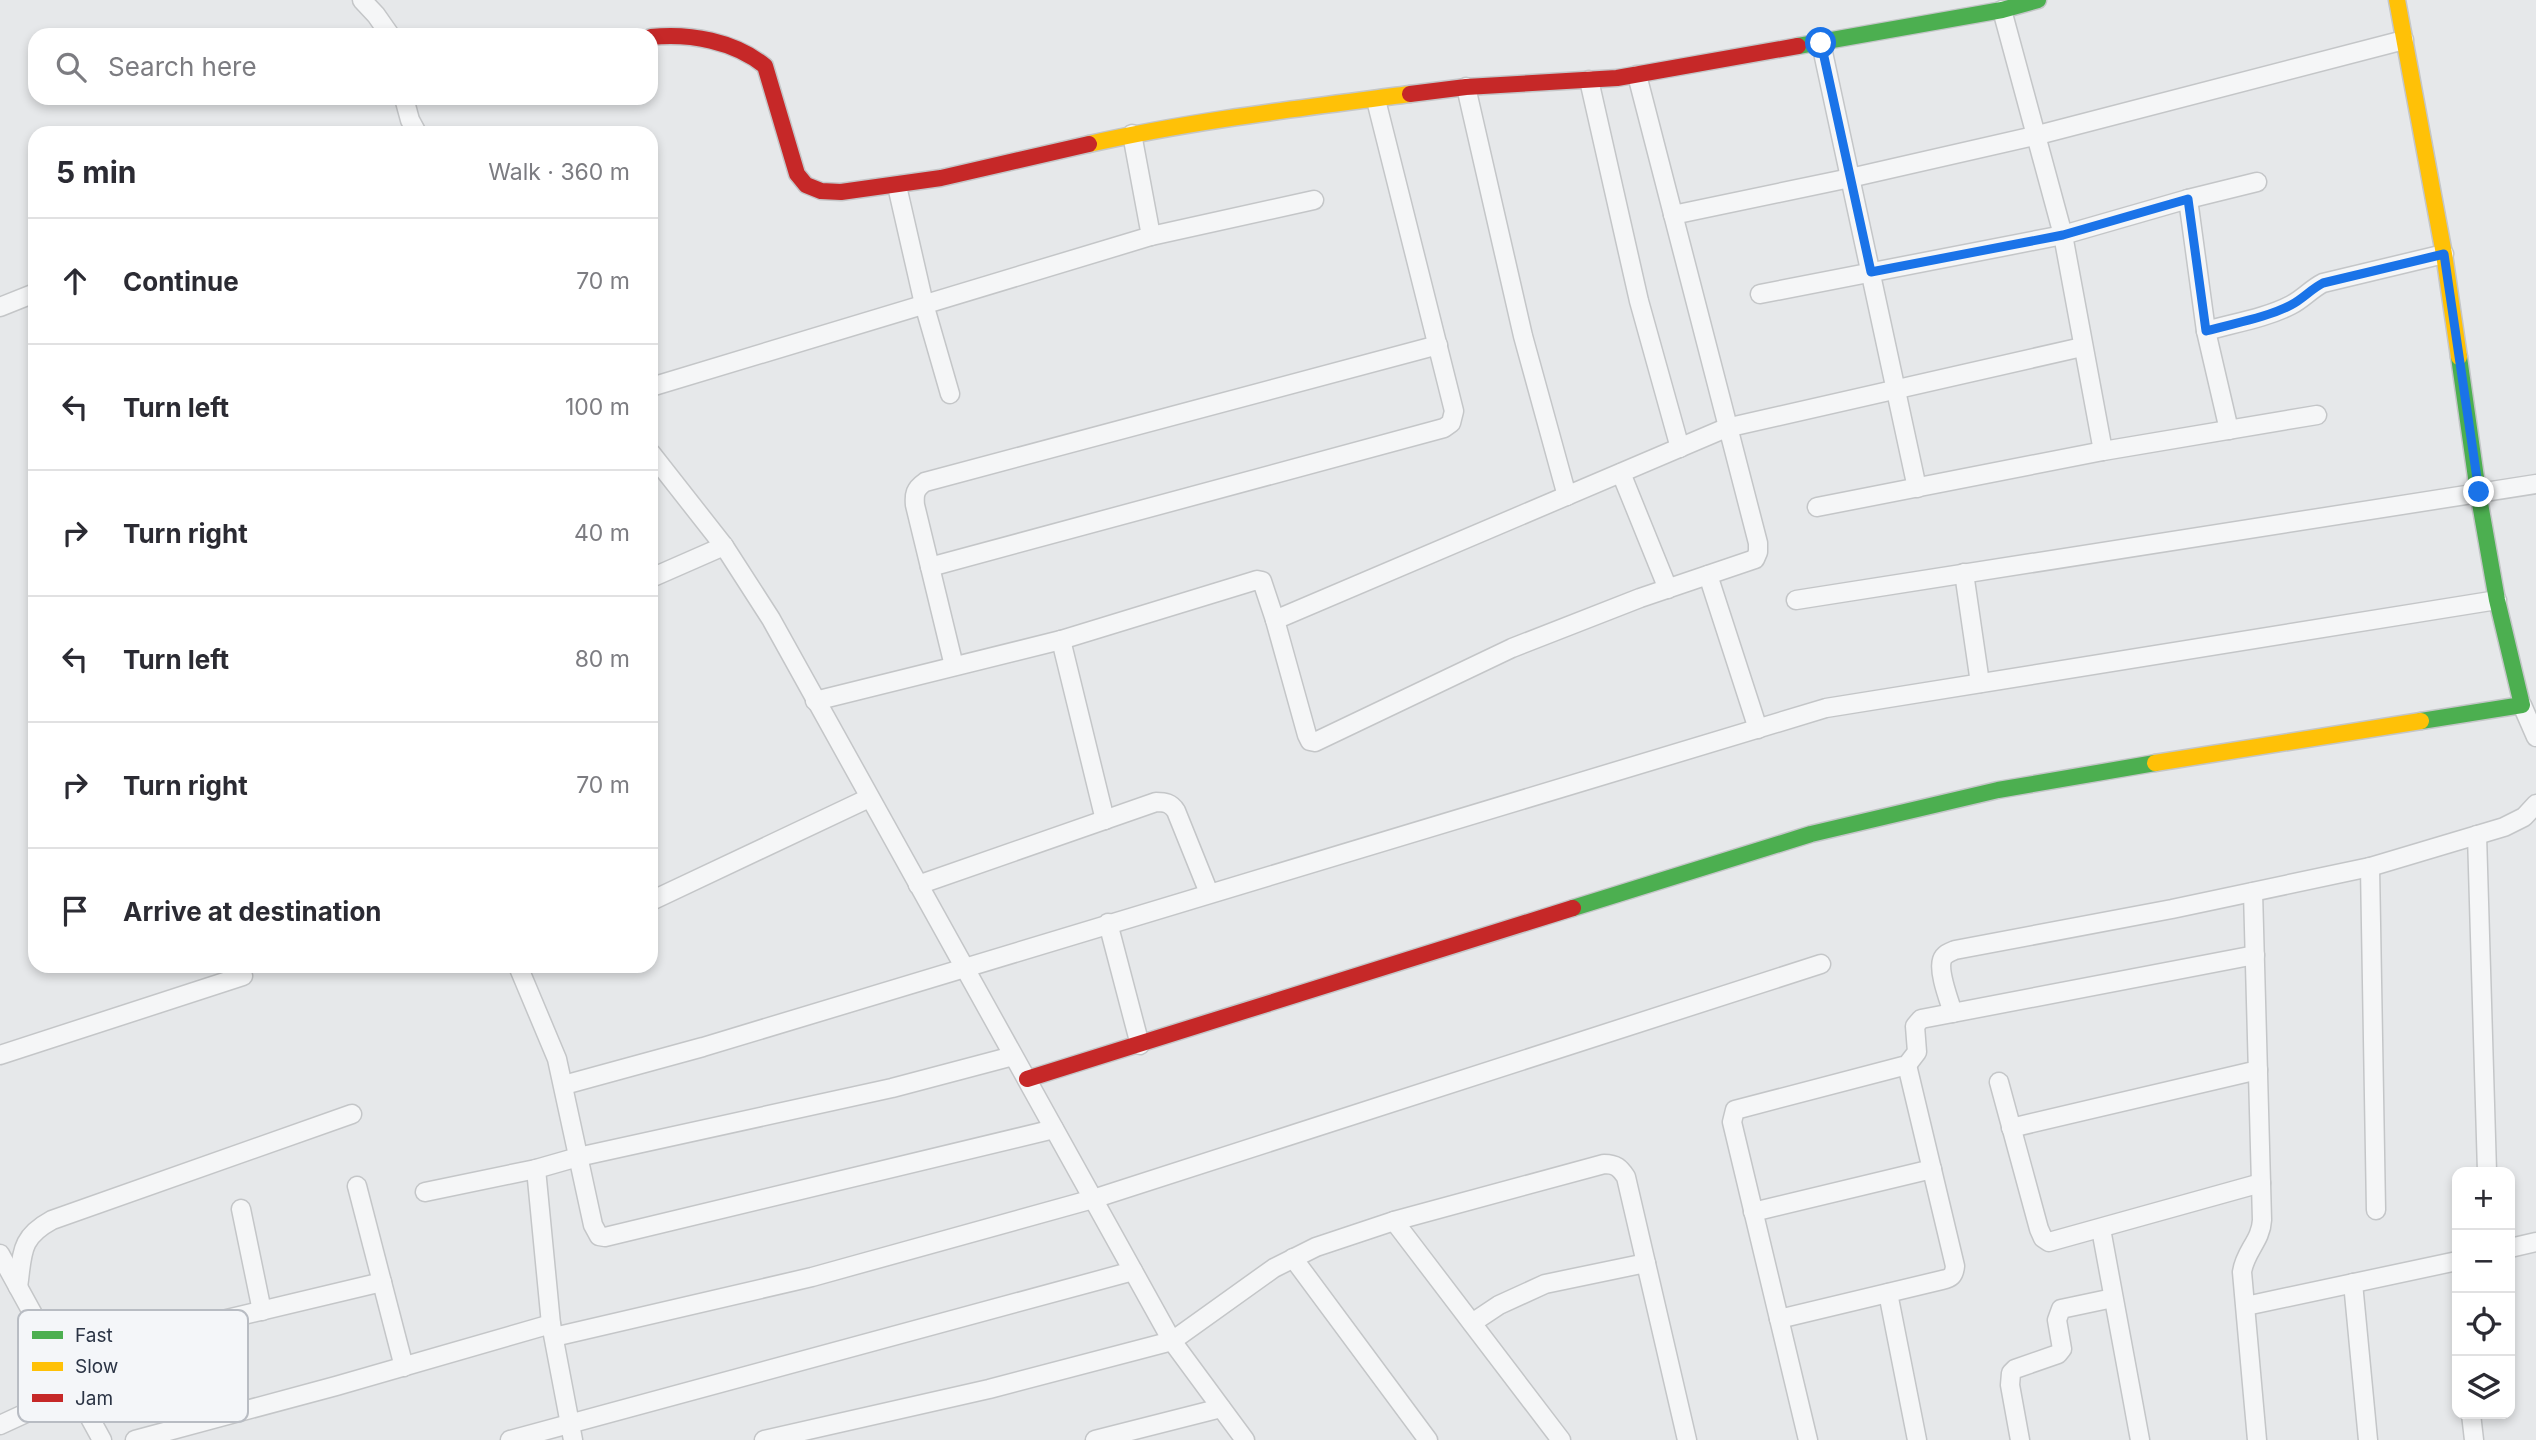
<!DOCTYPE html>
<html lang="en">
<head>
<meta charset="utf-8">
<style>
  :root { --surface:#fff; --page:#f7f7f7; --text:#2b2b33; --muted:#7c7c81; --line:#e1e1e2 }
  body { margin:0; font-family:Inter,sans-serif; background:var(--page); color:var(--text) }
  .controls { position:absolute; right:21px; bottom:21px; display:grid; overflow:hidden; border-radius:14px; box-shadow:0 4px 10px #0003 }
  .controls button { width:63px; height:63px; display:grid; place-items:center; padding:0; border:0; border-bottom:2px solid var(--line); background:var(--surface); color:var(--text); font:35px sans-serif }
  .stop { position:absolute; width:21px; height:21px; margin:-16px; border:5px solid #1a73e8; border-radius:50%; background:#fff }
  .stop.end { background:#1a73e8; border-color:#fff; box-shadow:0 2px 7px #0008 }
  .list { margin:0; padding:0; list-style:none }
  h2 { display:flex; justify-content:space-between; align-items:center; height:91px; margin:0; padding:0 28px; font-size:30px }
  h2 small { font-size:23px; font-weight:400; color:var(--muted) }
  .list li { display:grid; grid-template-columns:46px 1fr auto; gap:21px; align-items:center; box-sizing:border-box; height:126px; padding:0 28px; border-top:2px solid var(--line) }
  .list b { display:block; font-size:26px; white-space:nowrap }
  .list em { font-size:23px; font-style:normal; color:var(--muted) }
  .icon { flex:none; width:38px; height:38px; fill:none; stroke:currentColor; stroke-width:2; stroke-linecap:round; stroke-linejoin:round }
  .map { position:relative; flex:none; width:2536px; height:1440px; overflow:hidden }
  .search { position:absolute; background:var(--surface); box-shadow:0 4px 10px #0003; left:28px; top:28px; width:630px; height:77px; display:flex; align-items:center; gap:18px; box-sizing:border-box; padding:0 24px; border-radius:21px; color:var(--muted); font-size:26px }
  .panel { position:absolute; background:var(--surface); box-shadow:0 4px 10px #0003; left:28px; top:126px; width:630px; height:847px; border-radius:21px }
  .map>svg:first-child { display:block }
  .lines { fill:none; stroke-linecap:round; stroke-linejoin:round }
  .street-casing { stroke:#c4c6c8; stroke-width:21 }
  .fast-casing { stroke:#c4c6c8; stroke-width:19 }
  .slow-casing { stroke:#c4c6c8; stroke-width:19 }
  .jam-casing { stroke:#c4c6c8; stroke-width:19 }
  .street { stroke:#f5f6f7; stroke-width:18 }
  .fast { stroke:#4caf50; stroke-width:16 }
  .slow { stroke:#ffc107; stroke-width:16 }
  .jam { stroke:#c62828; stroke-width:16 }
  .route { stroke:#1a73e8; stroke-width:9 }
  .key { fill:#f4f6f9; stroke:#b8bcc3; stroke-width:2 }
  .key-label { font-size:19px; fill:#2b3445 }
</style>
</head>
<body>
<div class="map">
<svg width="2536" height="1440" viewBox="0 0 2536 1440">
  <rect width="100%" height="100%" fill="#e6e8ea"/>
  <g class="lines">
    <g class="street-casing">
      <g id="street">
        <polyline points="362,0 376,15 390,35"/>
        <polyline points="2002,10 2063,235 2103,451"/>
        <polyline points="1821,43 1917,488"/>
        <polyline points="1589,80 1639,301 1680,448"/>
        <polyline points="1466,87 1523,336 1567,496"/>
        <polyline points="404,98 410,120 417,133"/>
        <polyline points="897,186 924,304 950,394"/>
        <polyline points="2188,199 2206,331 2229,430"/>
        <polyline points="1673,215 1850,178 2038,135 2404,40"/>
        <polyline points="1151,236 1314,200"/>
        <polyline points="1760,294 2063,235 2188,199 2257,182"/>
        <polyline points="0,307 35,293"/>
        <path d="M2206,331C2234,323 2266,318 2291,305C2303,299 2311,289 2323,283L2444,254"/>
        <polyline points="651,387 1151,236 1132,134"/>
        <polyline points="651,453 724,546 771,619 1172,1341 1245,1440"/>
        <polyline points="1621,473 1668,589"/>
        <polyline points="1817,507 2103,451 2317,415"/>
        <polyline points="930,567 1444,428 1451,423 1454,411 1376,100"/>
        <polyline points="1964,573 1980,683"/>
        <polyline points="1708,575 1758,729"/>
        <polyline points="651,578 724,546"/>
        <polyline points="1796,600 2536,484"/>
        <polyline points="1275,620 1307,735 1310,741 1315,742 1512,648 1640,598 1755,559 1758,552 1758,543 1637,75"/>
        <polyline points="1061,640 1105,820"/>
        <path d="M954,666L915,505C914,494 915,489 925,482L1438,345"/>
        <polyline points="815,701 1061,640 1257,580 1262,581 1275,620 1726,428 2082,347"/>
        <polyline points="2522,705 2536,737"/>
        <polyline points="2477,835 2487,1172"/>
        <polyline points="2370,867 2376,1210"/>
        <path d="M918,885L1156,802C1165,802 1171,803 1176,811L1209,893"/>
        <path d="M2253,892L2262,1220C2261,1241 2245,1251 2242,1272L2257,1440"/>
        <polyline points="651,901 869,798"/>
        <polyline points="1108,923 1140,1045"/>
        <polyline points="518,966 557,1059 593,1225 599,1236 605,1237 1054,1129"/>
        <path d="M1953,1013C1949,1000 1938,972 1942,960C1944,954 1950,952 1955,950L2172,909L2370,867L2504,827L2524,817L2536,804"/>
        <polyline points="0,1055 243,976"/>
        <polyline points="1999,1082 2039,1229 2043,1238 2049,1242 2261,1183"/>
        <polyline points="564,1085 703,1047 1826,708 2497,600"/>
        <polyline points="2011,1128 2258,1070"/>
        <polyline points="357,1186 404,1367"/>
        <polyline points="425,1192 536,1169"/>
        <polyline points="241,1209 262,1311"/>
        <polyline points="1753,1212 1932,1169"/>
        <polyline points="1394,1221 1561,1440"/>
        <polyline points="2101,1229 2140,1440"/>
        <polyline points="2510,1248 2536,1242"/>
        <polyline points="0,1254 102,1440"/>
        <polyline points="1293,1258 1428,1440"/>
        <polyline points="2353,1283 2368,1440"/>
        <path d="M18,1287C23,1253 19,1238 52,1220L352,1114"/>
        <polyline points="1888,1293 1917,1440"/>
        <polyline points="2246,1306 2457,1261"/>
        <path d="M1779,1319L1942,1280C1951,1278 1954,1276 1955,1266L1907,1065"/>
        <polyline points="1472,1323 1499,1305 1545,1284 1646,1263"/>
        <polyline points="554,1337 812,1277 1093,1199 1821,964"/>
        <polyline points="59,1359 382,1282"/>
        <polyline points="2471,1414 2474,1440"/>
        <polyline points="0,1425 76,1390"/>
        <polyline points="135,1440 336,1386 551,1324"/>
        <polyline points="510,1440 1133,1271"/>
        <polyline points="573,1440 551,1324 536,1169 578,1157 892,1088 1013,1056"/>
        <path d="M764,1440L989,1389L1172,1341L1274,1268L1316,1247L1394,1221L1604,1164C1616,1164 1620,1168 1626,1177L1687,1440"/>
        <polyline points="1095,1440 1221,1408"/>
        <polyline points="1808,1440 1732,1122 1735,1110 1907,1065 1917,1052 1915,1026 1921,1019 2255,955"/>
        <polyline points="2020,1440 2010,1385 2011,1373 2015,1369 2058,1354 2062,1349 2057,1320 2061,1309 2113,1298"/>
      </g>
    </g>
    <g class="fast-casing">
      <g id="fast">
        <polyline points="1798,46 2002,10 2038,0"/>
        <polyline points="2421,721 2522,705 2497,600 2478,492 2459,357"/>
        <polyline points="1573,908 1811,834 1998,790 2155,763"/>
      </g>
    </g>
    <g class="slow-casing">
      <g id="slow">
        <polyline points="2397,0 2444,254 2459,357"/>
        <path d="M1089,144C1195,120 1303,108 1410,94"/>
        <polyline points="2155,763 2421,721"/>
      </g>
    </g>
    <g class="jam-casing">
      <g id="jam">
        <path d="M651,37C690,33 734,41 765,66L797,174L806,185L821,191L841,192L941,178L1089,144"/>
        <polyline points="1410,94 1466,87 1617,78 1798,46"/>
        <polyline points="1027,1079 1573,908"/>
      </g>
    </g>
    <use href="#street" class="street"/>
    <use href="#fast" class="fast"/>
    <use href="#slow" class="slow"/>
    <use href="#jam" class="jam"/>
  </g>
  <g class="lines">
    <path class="route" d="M1821,43L1871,272L2063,235L2188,199L2206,331C2234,323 2266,318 2291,305C2303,299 2311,289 2323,283L2444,254L2479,492"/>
  </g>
  <rect x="18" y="1310" width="230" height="112" rx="10" class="key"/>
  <rect x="32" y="1331" width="31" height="8" fill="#4caf50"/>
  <rect x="32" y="1362" width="31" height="9" fill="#ffc107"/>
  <rect x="32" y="1394" width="31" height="8" fill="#c62828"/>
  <g class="key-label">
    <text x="75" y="1342">Fast</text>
    <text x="75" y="1373">Slow</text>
    <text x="75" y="1405">Jam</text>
  </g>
</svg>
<div class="controls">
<button>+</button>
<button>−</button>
<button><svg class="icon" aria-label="locate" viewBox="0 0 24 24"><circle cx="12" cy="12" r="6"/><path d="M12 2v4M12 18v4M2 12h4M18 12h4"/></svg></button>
<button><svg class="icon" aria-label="layers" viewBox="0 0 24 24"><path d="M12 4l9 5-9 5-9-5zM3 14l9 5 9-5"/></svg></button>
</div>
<div class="stop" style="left:1821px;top:43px"></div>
<div class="stop end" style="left:2479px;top:492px"></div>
<div class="search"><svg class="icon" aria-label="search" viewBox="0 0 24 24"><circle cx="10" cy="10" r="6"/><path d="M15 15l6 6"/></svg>Search here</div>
<section class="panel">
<h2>5 min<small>Walk · 360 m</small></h2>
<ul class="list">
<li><svg class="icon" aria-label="ahead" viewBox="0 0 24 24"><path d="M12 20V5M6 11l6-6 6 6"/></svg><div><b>Continue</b></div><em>70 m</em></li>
<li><svg class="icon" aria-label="left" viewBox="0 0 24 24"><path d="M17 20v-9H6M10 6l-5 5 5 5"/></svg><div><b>Turn left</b></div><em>100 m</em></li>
<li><svg class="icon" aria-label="right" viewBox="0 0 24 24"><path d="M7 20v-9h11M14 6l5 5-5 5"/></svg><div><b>Turn right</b></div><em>40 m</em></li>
<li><svg class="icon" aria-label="left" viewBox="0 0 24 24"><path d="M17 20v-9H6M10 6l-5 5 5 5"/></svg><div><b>Turn left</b></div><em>80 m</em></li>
<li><svg class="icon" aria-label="right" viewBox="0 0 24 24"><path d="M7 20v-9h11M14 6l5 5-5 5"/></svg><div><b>Turn right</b></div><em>70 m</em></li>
<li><svg class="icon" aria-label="arrive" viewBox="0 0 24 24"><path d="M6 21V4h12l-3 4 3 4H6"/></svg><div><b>Arrive at destination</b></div></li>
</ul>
</section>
</div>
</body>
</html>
